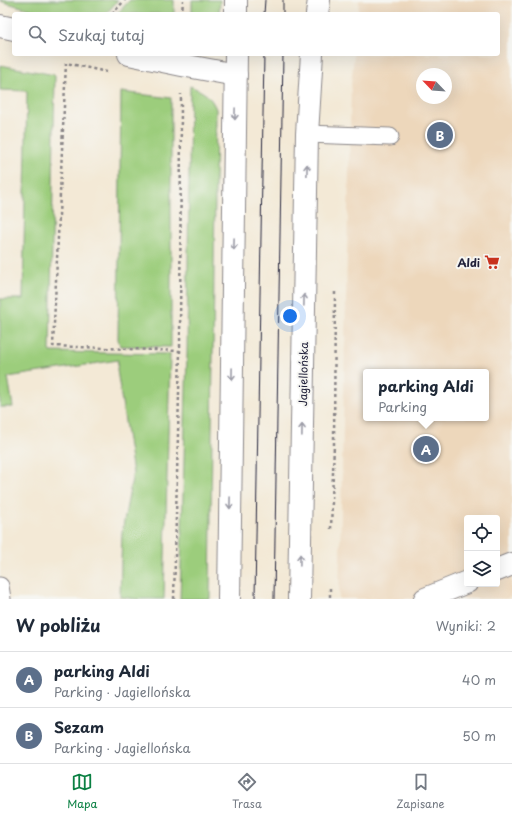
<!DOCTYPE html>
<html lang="pl">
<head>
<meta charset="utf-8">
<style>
  :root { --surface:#fff; --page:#f2f2f3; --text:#1f2937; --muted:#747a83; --line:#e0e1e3; --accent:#0b8043 }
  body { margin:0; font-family:"Playpen Sans",sans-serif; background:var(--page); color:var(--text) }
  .controls { position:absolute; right:12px; bottom:12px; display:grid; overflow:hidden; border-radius:4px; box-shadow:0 4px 16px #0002 }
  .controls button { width:36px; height:36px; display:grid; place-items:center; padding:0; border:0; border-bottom:1px solid var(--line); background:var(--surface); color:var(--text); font:20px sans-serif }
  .compass { position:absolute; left:416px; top:68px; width:36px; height:36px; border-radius:50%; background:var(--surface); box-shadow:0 4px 16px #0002; rotate:295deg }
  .you { position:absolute; left:290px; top:316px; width:14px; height:14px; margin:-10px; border:3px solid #fff; border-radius:50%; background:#1a73e8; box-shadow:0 0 0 6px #1a73e833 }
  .badge { display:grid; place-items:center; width:26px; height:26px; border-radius:50%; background:var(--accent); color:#fff; font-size:13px; font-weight:700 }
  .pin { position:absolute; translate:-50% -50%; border:2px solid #fff; box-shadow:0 1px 4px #0006 }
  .popup { position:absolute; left:363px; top:369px; width:126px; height:52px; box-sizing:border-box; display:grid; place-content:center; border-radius:4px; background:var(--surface); filter:drop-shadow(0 1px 3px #0005); font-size:13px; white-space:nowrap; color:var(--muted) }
  .popup b { font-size:15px; color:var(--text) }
  .popup::after { content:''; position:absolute; left:50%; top:100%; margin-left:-8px; border:8px solid transparent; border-top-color:var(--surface) }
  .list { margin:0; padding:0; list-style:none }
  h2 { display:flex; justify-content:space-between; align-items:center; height:52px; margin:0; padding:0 16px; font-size:17px }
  h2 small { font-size:13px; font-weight:400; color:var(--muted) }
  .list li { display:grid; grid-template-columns:26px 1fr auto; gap:12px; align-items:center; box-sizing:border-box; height:56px; padding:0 16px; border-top:1px solid var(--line) }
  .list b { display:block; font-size:15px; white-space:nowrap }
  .list p { margin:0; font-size:13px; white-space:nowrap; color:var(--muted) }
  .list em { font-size:13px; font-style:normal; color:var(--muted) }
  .icon { flex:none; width:22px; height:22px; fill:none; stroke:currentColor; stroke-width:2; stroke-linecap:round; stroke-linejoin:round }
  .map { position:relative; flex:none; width:512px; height:599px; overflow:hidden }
  .search { position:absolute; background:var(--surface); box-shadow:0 4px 16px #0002; left:12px; right:12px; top:12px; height:44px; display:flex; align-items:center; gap:10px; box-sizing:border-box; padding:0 14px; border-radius:4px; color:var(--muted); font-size:15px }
  .sheet { height:164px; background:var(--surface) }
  nav { display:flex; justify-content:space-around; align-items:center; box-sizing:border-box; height:56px; border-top:1px solid var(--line); background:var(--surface); font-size:11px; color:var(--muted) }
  nav a { display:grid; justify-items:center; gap:2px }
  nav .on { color:var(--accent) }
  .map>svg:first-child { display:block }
  .built { fill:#edd7bb; fill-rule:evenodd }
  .green { fill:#9ccd7c; stroke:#5f785c }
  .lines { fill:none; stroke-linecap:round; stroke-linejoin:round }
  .service-casing { stroke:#8a8688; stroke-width:19 }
  .minor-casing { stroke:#8a8688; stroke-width:24 }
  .primary-casing { stroke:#8a8688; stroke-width:24 }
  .path { stroke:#8a8688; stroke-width:2.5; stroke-dasharray:3 3; stroke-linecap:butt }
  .service { stroke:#fff; stroke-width:17 }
  .minor { stroke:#fff; stroke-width:22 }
  .primary { stroke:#fff; stroke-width:22 }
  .tram { stroke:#22223b; stroke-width:1 }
  .oneway { stroke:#9c9ca7 }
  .labels { text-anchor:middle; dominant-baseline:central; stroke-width:4; stroke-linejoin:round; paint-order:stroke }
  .poi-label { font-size:11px; font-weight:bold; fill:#22223b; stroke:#f6f6f2; text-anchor:end }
  .street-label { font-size:11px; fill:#22223b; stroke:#f6f6f2 }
</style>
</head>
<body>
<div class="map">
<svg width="512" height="599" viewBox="0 0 512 599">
  <rect width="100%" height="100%" fill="#f6f6f2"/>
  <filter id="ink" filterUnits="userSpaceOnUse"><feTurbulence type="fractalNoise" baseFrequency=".025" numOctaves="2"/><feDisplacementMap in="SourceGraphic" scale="8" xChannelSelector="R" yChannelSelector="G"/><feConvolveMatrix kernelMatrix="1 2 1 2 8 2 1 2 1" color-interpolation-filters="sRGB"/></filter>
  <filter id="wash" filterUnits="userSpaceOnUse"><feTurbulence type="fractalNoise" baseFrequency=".012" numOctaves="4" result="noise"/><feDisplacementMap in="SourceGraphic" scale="16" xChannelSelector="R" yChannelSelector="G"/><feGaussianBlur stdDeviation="0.9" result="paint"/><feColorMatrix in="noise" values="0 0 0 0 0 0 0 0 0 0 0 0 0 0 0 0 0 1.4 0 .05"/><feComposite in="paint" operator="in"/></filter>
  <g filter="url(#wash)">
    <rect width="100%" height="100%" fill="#f3e9d6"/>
    <path class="built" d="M359,0H512V596L507,599H339L351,85L354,54H498V14H358ZM422,74H446V98H422ZM366,372H486V418H366ZM467,518H497V584H467Z"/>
    <g class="green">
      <polygon points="0,0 118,0 106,14 47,14 0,1"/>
      <polygon points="130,0 174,0 174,14 117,14"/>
      <polygon points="192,0 220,0 219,14 192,14"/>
      <polygon points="0,65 55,75 50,352 170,354 164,599 137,599 120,597 122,532 133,473 117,370 118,360 8,377 13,407 0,407 0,299 23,299 27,91 0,90"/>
      <path d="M190,86C204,92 210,95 216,109L210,599H180L187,355Z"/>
      <polygon points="121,92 171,98 171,347 120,346 118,339"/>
    </g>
  </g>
  <g filter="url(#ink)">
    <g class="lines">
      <g class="service-casing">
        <g id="service">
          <polyline points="307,134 390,137"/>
          <polyline points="0,586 2,599"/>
        </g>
      </g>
      <g class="minor-casing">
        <g id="minor">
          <polyline points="0,26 14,29"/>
          <polyline points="129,54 182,65 236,75"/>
          <polyline points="497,570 512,564"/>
          <polyline points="425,599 467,582"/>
        </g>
      </g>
      <g class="primary-casing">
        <g id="primary">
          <polyline points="236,0 236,14"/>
          <polyline points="317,14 319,0"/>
          <polyline points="229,599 236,54"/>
          <polyline points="299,599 307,134 312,54"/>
        </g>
      </g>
      <g class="path">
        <polyline points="112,14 125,0"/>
        <polyline points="182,14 183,0"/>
        <polyline points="107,72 66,63 53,346 180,351"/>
        <polyline points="331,529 334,444 335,290"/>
        <polyline points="330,588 330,599"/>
        <polyline points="174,599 180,351 181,94"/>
      </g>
      <use href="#service" class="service"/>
      <use href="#minor" class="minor"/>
      <use href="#primary" class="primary"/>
      <g class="tram">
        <polyline points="264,14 265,0"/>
        <polyline points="283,14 283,0"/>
        <polyline points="255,599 264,54"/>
        <polyline points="274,599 283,54"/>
      </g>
    </g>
    <defs><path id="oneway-shaft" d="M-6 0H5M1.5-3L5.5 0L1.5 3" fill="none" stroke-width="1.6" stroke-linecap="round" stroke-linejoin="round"/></defs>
    <g class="oneway">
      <use href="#oneway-shaft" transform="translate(235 114) rotate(91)"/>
      <use href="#oneway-shaft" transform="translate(307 170) rotate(-89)"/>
      <use href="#oneway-shaft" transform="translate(234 244) rotate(91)"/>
      <use href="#oneway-shaft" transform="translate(304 300) rotate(-89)"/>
      <use href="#oneway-shaft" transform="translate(232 374) rotate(91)"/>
      <use href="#oneway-shaft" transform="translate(302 430) rotate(-89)"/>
      <use href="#oneway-shaft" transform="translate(230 503) rotate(91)"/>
      <use href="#oneway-shaft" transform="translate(300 560) rotate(-89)"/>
    </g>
  </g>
  <defs>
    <g id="supermarket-bare" transform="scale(1.2)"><path d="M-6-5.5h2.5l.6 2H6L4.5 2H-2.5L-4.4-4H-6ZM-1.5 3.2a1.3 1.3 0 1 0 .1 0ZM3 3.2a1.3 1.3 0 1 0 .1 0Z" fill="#c8321e" stroke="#f6f6f2" stroke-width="2.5" paint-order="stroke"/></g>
  </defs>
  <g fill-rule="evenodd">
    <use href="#supermarket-bare" x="492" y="262"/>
  </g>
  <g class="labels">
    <g class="poi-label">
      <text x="480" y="262">Aldi</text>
    </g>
    <g class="street-label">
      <text transform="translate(303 374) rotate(-89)">Jagiellońska</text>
    </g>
  </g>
</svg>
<div class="controls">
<button><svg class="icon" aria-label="locate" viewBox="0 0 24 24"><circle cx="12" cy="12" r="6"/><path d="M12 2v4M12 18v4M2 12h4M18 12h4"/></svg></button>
<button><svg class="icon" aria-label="layers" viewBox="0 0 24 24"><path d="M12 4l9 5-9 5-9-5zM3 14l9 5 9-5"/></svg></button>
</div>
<svg class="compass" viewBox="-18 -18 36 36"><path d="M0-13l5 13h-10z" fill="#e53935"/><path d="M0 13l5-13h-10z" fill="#747a83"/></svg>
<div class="you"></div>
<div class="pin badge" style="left:426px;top:449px;background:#5c6f8a">A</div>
<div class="popup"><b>parking Aldi</b>Parking</div>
<div class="pin badge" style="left:440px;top:135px;background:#5c6f8a">B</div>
<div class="search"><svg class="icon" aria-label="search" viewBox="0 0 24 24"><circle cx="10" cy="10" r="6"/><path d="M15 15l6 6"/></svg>Szukaj tutaj</div>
</div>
<section class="sheet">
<h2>W pobliżu<small>Wyniki: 2</small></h2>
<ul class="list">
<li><span class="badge" style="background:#5c6f8a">A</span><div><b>parking Aldi</b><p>Parking · Jagiellońska</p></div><em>40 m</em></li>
<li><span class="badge" style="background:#5c6f8a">B</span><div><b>Sezam</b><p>Parking · Jagiellońska</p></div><em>50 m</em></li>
</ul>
</section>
<nav>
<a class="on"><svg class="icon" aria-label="map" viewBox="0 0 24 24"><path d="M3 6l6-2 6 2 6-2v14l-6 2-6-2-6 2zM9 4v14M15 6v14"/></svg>Mapa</a>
<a><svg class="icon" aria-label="directions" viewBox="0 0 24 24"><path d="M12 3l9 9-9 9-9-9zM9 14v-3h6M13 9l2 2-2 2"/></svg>Trasa</a>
<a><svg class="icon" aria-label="saved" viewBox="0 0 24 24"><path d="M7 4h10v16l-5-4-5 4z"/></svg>Zapisane</a>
</nav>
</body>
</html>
